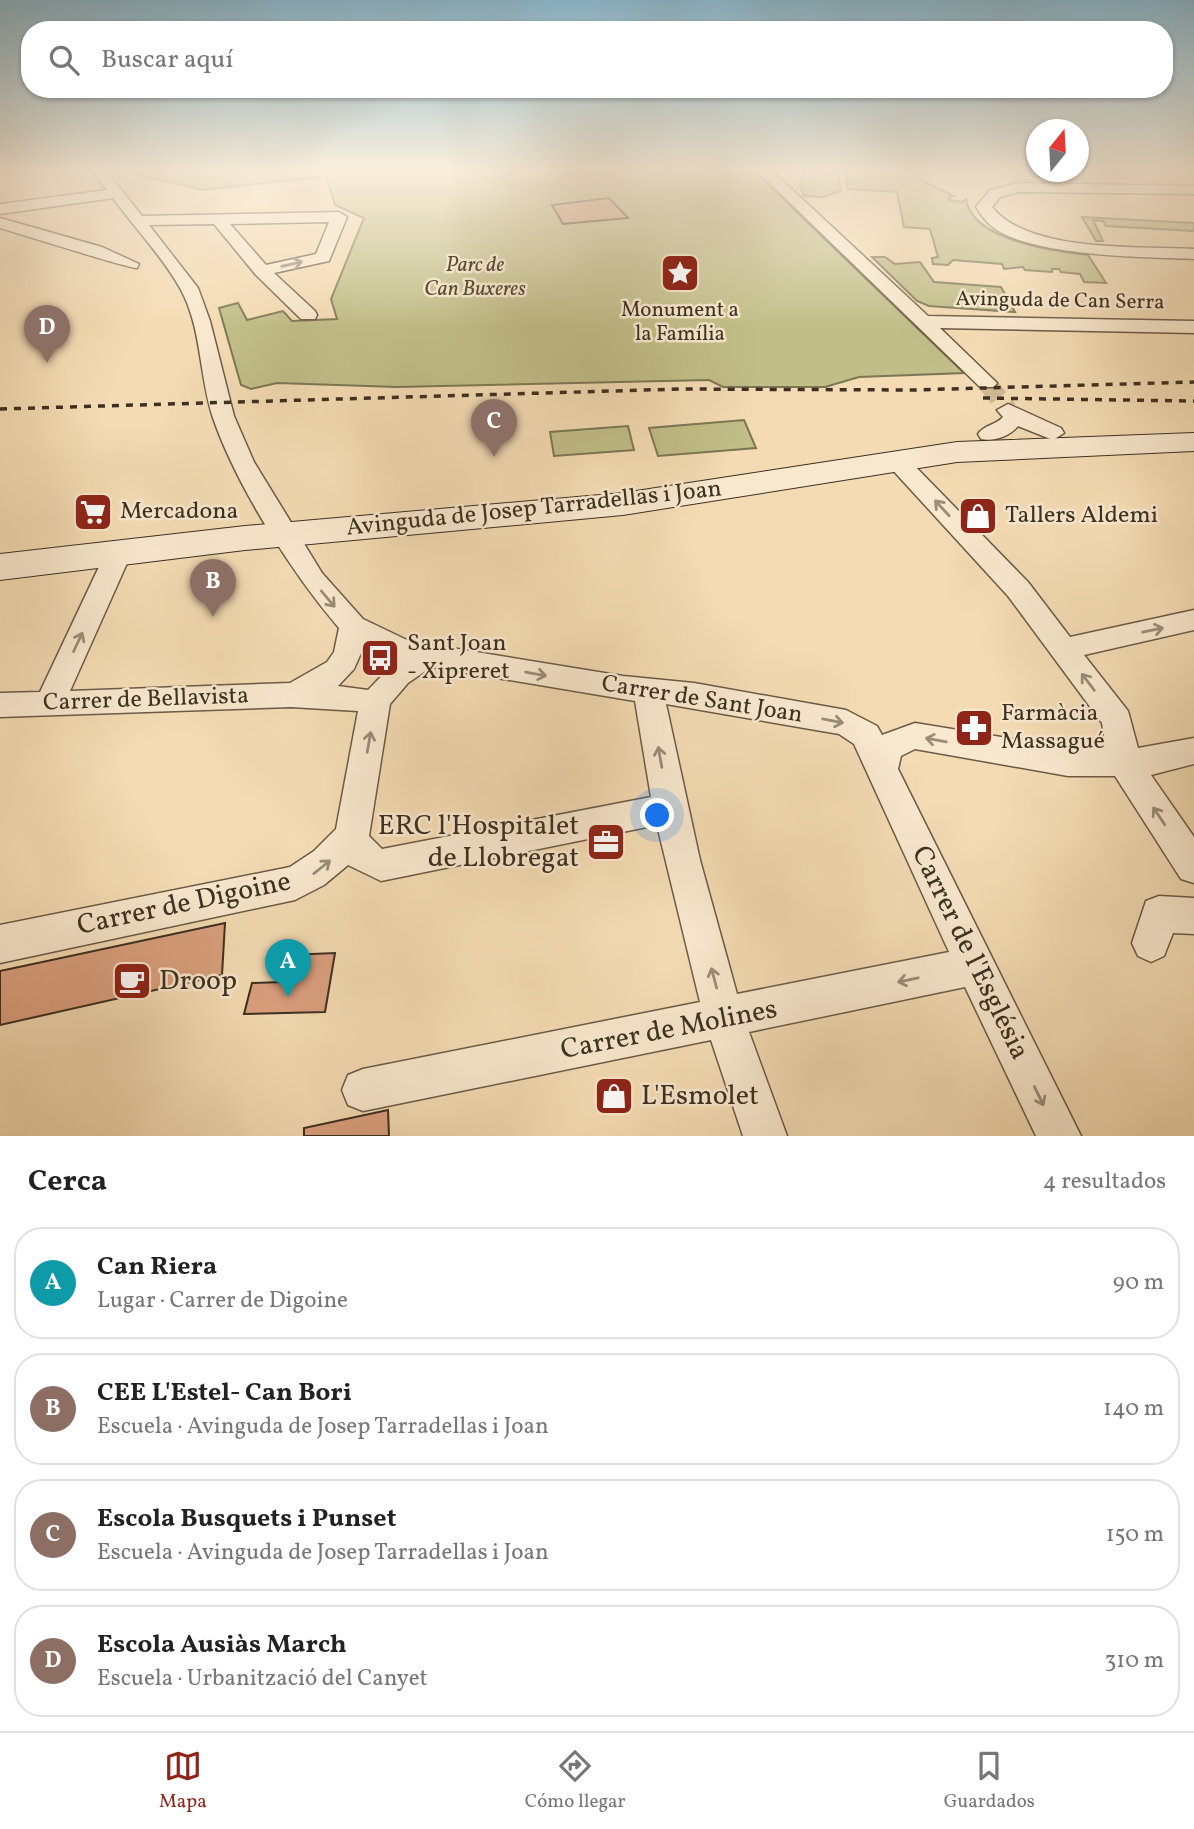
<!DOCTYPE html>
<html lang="es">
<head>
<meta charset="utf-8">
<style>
  :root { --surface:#fff; --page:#f2f2f2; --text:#222; --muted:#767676; --line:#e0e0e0; --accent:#8f2418 }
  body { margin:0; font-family:Vollkorn,serif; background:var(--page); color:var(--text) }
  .compass { position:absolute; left:1026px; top:119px; width:63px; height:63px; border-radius:50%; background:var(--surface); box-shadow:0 2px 5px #0004; rotate:18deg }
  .you { position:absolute; left:658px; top:816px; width:24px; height:24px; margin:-18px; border:5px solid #fff; border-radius:50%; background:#1a73e8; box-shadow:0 0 0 10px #1a73e833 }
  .badge { display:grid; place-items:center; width:46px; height:46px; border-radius:50%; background:var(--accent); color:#fff; font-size:23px; font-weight:700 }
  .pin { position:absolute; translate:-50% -58px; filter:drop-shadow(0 2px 4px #0008) }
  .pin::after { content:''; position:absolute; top:37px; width:24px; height:21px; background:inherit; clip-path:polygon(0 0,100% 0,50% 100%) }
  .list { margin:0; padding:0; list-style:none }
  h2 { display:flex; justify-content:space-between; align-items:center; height:91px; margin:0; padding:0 28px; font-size:30px }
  h2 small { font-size:23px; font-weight:400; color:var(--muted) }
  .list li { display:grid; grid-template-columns:46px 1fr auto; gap:21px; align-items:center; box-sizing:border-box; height:112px; margin:0 14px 14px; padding:0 14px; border:2px solid var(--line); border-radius:28px }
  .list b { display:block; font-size:26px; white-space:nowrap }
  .list p { margin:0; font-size:23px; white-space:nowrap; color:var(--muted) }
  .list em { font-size:23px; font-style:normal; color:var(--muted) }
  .icon { flex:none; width:38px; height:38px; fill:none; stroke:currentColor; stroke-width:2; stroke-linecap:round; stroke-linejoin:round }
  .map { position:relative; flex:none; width:1194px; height:1136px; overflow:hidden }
  .search { position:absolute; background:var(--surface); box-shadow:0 2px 5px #0004; left:21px; right:21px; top:21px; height:77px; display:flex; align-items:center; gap:18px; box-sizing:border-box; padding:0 24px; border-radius:28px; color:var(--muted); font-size:26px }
  .sheet { height:595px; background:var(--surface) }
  nav { display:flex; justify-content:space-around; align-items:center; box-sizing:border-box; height:98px; border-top:2px solid var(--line); background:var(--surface); font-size:19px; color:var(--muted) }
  nav a { display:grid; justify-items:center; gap:4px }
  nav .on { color:var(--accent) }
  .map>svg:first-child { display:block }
  .green { fill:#c1be88; stroke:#7e7755; stroke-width:2 }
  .building { fill:#dba07f; stroke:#3c3022; stroke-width:2 }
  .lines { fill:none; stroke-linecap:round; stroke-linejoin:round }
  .street-tunnel { stroke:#cfb996; stroke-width:19; stroke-dasharray:19 10; stroke-linecap:butt }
  .street-casing { stroke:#6a5b46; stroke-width:3 }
  .secondary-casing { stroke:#3c3022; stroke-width:2 }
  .street { fill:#f8e8ce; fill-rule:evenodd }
  .secondary { fill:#f8e8ce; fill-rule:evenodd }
  .rail { stroke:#3c3022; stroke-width:3.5; stroke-dasharray:7 7; stroke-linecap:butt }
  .oneway { stroke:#9a8c78 }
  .labels { text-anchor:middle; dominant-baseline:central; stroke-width:5; stroke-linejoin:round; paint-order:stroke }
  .far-park-label { font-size:21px; font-style:italic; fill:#574c36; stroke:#f8e8ce }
  .far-street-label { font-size:21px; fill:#3c3022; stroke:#f8e8ce }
  .far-poi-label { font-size:21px; fill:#3c3022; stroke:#f8e8ce }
  .street-label { font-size:24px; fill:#3c3022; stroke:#f8e8ce }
  .poi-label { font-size:24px; fill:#3c3022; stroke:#f8e8ce; text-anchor:start }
  .near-poi-label { font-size:28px; fill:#3c3022; stroke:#f8e8ce; text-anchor:start }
  .near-street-label { font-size:28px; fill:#3c3022; stroke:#f8e8ce }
</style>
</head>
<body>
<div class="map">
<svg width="1194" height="1136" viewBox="0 0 1194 1136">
  <rect width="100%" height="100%" fill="#f4dbb3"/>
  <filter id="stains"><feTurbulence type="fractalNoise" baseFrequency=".00286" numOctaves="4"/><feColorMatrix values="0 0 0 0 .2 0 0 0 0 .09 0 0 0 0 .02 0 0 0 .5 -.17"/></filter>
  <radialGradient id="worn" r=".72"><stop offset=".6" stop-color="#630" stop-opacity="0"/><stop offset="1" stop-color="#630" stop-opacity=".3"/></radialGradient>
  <g class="green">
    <polygon points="111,169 560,169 566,176 585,169 752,169 964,373 859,377 825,387 723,387 709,380 397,387 277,383 251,389 241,385 219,308 238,303 247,320 283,311 292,321 337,319 331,299 364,218 335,205 326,176 203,190"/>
    <polygon points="804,169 837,169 841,191 822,197 804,196 800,185"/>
    <path d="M844,169H907L917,178L954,196L949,197L950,200L962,202L966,199C972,241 1054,251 1088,255L1106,283L1084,282L1080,274L1061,272L1059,269H1052V272L1025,270L1023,267L1004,269L1002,264L953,260L948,265L933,264L932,258L938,257L930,229L904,227L897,192L848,189Z"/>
    <polygon points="1082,217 1194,223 1194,231 1106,226 1103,221 1093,220 1103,241 1096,241"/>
    <polygon points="872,257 885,257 895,264 920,262 934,282 1001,287 1015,312 929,306 917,301"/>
    <polygon points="744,420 756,448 658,456 649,428"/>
    <polygon points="628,426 634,450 554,456 550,432"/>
  </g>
  <g class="building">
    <polygon points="609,198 628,218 563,224 552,205"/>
    <polygon points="225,923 222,975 0,1025 0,971"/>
    <polygon points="335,953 325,1012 244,1014 252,983 282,982 288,955"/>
    <polygon points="388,1110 389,1136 304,1136 304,1128"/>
  </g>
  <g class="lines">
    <polyline class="street-tunnel" points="987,383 1008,410"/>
    <g class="street-casing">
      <g id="street">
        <path d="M91,169H105L142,216L339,212L347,217L329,261L274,273L315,311L317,315L315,319H301L256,275L214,224L149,225L198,288L210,321L234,416L254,462L322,573L363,619L409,641L623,676L694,683L846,710L877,726L882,735L915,723L1068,748H1106L1102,723L1008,596L889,466L886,461L897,454L905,456L1028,582L1070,637L1194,610V630L1084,655L1128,711L1138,748L1194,738V764L1151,775L1194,837V883L1181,879L1115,776H1068L915,749L901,756L898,769L1081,1136H1036L965,987L749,1032L787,1136H743L711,1040L363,1111L348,1105L342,1090L348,1075L363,1069L700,1002L657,825L381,881L348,865L324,885L295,900L0,963V925L290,867L314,851L336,829L358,711L291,707L0,717V693L40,692L106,552L110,546L119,543L128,546L132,552L70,691L290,683L327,662L334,652L339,628C292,573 237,487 213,418C199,376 202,327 180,288C162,256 134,227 113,198L0,214V204L107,190ZM329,222L316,254L266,265L230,224ZM365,644L397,660L368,690L338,686L354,669ZM431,667L635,701L651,797L382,849L369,836L390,704L408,683ZM666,704L839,734L854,744L949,952L737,994L700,860Z"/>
        <polygon points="755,169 770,169 928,316 1194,321 1194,333 940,328 997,383 994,387 980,387"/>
        <path d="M1019,183L1194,186V194L1019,192L1000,197L992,207C1028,253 1139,246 1194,249V259C1146,257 1024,257 989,224C984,219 980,213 976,207L990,190Z"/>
        <path d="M0,218L102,247L139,264L137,268C130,269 18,233 0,228Z"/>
        <path d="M1008,404L1061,428L1064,433L1053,440L1018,426C1010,436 994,442 981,439L978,434C984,425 996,425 1003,417L997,410Z"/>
        <polygon points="1159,896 1194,898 1194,934 1173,933 1164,956 1151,962 1138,956 1132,943 1146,901"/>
      </g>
    </g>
    <g class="secondary-casing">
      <polygon id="secondary" points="1194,433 1194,451 957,462 623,515 245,550 0,580 0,554 245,526 623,493 957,442"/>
    </g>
    <use href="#street" class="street"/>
    <use href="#secondary" class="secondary"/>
    <g class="rail">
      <polyline points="983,398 1194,401"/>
      <polyline points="0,409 680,389 914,390 1194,382"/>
    </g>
  </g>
  <defs><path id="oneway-shaft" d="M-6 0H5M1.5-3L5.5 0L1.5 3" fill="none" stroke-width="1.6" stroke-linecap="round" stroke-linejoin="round" transform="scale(1.75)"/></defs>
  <g class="oneway">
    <use href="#oneway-shaft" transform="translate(292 264) rotate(-13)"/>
    <use href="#oneway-shaft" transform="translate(942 508) rotate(-133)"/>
    <use href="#oneway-shaft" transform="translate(328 599) rotate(50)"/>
    <use href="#oneway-shaft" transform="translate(1153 630) rotate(-12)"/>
    <use href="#oneway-shaft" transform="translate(78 642) rotate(-65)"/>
    <use href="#oneway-shaft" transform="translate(536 674) rotate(10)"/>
    <use href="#oneway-shaft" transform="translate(1088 682) rotate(-127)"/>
    <use href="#oneway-shaft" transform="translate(833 721) rotate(11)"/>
    <use href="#oneway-shaft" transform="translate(936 740) rotate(-170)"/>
    <use href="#oneway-shaft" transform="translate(369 742) rotate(-80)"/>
    <use href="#oneway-shaft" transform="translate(660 757) rotate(-100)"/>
    <use href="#oneway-shaft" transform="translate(1159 816) rotate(-124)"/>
    <use href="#oneway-shaft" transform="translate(322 867) rotate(-39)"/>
    <use href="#oneway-shaft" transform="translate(714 978) rotate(-105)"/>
    <use href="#oneway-shaft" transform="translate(908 980) rotate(168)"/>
    <use href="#oneway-shaft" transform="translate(1039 1096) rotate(64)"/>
  </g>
  <linearGradient id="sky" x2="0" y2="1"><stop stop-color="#8ab7ce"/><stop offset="0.52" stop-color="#faefdd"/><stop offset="1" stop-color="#faefdd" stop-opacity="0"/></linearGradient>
  <rect width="1194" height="328" fill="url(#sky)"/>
  <defs>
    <g id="sight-square" transform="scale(2.0125)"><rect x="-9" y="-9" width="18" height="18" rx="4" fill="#8f2418" stroke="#f8e8ce"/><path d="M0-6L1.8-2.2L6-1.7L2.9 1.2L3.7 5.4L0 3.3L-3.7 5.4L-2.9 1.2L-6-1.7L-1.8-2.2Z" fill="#fff"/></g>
    <g id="supermarket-square" transform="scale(2.0125)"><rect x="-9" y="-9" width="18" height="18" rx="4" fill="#8f2418" stroke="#f8e8ce"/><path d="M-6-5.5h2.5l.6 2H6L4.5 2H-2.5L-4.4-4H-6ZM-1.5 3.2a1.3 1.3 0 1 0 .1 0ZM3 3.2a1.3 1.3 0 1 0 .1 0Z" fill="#fff"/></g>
    <g id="shop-square" transform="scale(2.0125)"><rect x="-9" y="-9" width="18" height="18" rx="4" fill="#8f2418" stroke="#f8e8ce"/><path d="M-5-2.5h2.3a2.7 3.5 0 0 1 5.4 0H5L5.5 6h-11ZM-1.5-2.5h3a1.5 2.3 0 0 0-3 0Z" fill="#fff"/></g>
    <g id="bus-square" transform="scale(2.0125)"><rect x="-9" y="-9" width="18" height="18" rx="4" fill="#8f2418" stroke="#f8e8ce"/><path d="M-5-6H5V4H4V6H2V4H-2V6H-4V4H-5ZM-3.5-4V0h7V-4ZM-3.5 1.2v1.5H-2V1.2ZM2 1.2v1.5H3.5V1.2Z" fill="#fff"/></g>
    <g id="pharmacy-square" transform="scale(2.0125)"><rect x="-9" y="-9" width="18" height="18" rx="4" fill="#8f2418" stroke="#f8e8ce"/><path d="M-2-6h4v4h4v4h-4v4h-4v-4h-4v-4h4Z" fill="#fff"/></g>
    <g id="office-square" transform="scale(2.0125)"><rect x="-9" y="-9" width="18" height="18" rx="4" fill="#8f2418" stroke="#f8e8ce"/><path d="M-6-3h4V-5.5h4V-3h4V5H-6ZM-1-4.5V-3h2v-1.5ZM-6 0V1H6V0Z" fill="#fff"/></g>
    <g id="cafe-square" transform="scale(2.0125)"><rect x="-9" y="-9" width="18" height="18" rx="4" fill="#8f2418" stroke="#f8e8ce"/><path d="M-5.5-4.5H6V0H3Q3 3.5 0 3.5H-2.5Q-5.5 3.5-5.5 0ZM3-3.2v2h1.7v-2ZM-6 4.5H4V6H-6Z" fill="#fff"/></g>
  </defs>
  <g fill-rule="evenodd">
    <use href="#sight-square" x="680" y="273"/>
    <use href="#supermarket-square" x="93" y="512"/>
    <use href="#shop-square" x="978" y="516"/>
    <use href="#bus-square" x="380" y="658"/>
    <use href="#pharmacy-square" x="974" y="728"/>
    <use href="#office-square" x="606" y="842"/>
    <use href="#cafe-square" x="132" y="981"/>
    <use href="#shop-square" x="614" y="1096"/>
  </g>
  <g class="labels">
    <g class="far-park-label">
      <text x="475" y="265">Parc de<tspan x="475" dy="24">Can Buxeres</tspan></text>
    </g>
    <g class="far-street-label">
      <text transform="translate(1060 301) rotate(1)">Avinguda de Can Serra</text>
    </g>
    <g class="far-poi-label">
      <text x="680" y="310">Monument a<tspan x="680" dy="24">la Família</tspan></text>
    </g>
    <g class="street-label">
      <text transform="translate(534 509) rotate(-6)">Avinguda de Josep Tarradellas i Joan</text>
      <text transform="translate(146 700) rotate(-2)">Carrer de Bellavista</text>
      <text transform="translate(702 700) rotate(9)">Carrer de Sant Joan</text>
    </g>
    <g class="poi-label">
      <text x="120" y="512">Mercadona</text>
      <text x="1005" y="516">Tallers Aldemi</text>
      <text x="407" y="644">Sant Joan<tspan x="407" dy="28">- Xipreret</tspan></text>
      <text x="1001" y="714">Farmàcia<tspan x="1001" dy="28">Massagué</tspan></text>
    </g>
    <g class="near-poi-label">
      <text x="579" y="826" text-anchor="end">ERC l'Hospitalet<tspan x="579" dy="32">de Llobregat</tspan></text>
      <text x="159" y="981">Droop</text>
      <text x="641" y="1096">L'Esmolet</text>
    </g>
    <g class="near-street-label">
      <text transform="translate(184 904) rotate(-12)">Carrer de Digoine</text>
      <text transform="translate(970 953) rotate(64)">Carrer de l'Església</text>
      <text transform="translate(669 1030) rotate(-11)">Carrer de Molines</text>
    </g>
  </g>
  <rect width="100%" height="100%" filter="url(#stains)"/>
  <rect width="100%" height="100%" fill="url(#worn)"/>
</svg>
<svg class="compass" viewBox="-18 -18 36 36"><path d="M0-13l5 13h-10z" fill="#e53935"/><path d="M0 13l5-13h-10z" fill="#767676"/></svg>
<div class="you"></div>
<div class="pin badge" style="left:288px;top:997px;background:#0f9aa8">A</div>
<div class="pin badge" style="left:213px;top:617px;background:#8d6e63">B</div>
<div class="pin badge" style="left:494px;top:457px;background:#8d6e63">C</div>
<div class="pin badge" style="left:47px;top:363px;background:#8d6e63">D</div>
<div class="search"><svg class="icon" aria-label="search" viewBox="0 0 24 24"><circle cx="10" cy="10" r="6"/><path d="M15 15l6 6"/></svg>Buscar aquí</div>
</div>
<section class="sheet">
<h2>Cerca<small>4 resultados</small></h2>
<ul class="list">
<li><span class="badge" style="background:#0f9aa8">A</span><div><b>Can Riera</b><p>Lugar · Carrer de Digoine</p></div><em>90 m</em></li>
<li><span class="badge" style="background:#8d6e63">B</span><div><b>CEE L'Estel- Can Bori</b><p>Escuela · Avinguda de Josep Tarradellas i Joan</p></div><em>140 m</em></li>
<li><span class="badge" style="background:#8d6e63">C</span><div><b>Escola Busquets i Punset</b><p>Escuela · Avinguda de Josep Tarradellas i Joan</p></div><em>150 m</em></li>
<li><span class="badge" style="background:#8d6e63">D</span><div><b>Escola Ausiàs March</b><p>Escuela · Urbanització del Canyet</p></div><em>310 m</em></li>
</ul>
</section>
<nav>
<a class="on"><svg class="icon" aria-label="map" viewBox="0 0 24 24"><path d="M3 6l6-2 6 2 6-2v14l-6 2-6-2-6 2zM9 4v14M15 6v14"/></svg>Mapa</a>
<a><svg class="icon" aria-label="directions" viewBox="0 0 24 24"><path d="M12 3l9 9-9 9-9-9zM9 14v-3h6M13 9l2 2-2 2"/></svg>Cómo llegar</a>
<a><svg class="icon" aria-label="saved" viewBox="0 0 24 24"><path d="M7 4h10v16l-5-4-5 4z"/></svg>Guardados</a>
</nav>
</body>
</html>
